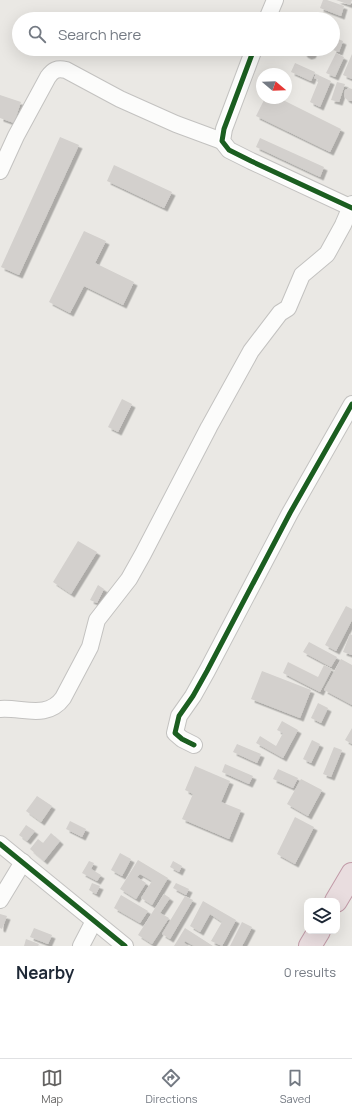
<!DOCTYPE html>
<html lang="en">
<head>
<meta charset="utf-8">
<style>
  :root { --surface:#fff; --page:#f2f2f3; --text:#1f2937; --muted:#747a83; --line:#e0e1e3; --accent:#646362 }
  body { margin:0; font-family:Manrope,sans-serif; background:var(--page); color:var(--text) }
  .controls { position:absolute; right:12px; bottom:12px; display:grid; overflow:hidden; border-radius:8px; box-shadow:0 4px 16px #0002 }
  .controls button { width:36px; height:36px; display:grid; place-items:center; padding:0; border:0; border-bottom:1px solid var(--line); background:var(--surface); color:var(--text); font:20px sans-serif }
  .compass { position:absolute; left:256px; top:68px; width:36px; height:36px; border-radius:50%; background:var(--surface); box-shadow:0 4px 16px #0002; rotate:109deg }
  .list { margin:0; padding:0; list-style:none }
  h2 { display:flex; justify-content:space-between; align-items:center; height:52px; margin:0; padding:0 16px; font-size:17px }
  h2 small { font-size:13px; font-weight:400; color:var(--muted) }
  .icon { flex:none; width:22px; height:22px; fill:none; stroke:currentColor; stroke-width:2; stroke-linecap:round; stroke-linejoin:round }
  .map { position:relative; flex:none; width:352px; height:946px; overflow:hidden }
  .search { position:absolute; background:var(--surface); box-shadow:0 4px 16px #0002; left:12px; right:12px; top:12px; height:44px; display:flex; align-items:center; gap:10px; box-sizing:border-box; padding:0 14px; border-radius:22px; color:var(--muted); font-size:15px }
  .sheet { height:112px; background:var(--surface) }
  nav { display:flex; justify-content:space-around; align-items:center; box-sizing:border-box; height:56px; border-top:1px solid var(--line); background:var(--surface); font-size:11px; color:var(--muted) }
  nav a { display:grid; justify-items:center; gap:2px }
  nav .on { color:var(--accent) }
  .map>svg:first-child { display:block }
  .building { fill:#d3d0cd; filter:url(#shadow) }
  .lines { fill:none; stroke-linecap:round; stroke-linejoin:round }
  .minor-casing { stroke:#c3c2c0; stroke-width:18 }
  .highway-casing { stroke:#c19aa7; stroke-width:24 }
  .minor { stroke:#fcfcfb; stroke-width:16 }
  .highway { stroke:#e9dddf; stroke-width:22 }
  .cycleway-casing { stroke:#fff; stroke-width:8 }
  .cycleway { stroke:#1b5e20; stroke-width:5 }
</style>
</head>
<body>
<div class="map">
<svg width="352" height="946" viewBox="0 0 352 946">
  <defs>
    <filter id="shadow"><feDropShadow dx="3.5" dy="3.5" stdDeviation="0" flood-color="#0004"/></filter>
  </defs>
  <rect width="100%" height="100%" fill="#eae8e4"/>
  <g class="building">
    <polygon points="323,0 327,0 344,6 341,16 320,8"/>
    <polygon points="336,0 352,0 350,5"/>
    <polygon points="333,37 343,41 339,52 333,50"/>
    <polygon points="302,49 314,49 314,51 312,55 308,56 304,54"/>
    <polygon points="336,53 344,57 335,77 326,73"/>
    <polygon points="352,54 352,79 343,75"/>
    <polygon points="295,63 315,72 311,81 291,72"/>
    <polygon points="316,74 331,81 320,107 310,102 319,80 314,78"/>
    <polygon points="337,82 345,84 339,102 331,100"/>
    <polygon points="349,88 352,89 352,101 350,101 346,99 344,96 345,90"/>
    <polygon points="0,95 21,102 14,123 0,118"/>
    <polygon points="265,98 279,98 341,129 330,152 256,116"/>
    <polygon points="60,137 79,145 19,275 1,267"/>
    <polygon points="260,138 324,167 320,177 256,147"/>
    <polygon points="114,165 172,192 164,208 107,181"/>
    <polygon points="84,231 106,241 95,263 134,282 123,305 84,286 70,313 49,302"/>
    <polygon points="122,399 132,404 118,432 108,427"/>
    <polygon points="78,541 97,552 71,594 53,582"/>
    <polygon points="98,585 104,589 97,603 90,600"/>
    <polygon points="346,606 352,609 352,620 336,651 325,645"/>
    <polygon points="350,634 352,635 352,655 343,652"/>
    <polygon points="309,642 337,657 331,667 303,652"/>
    <polygon points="341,659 352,665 352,705 324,690"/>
    <polygon points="288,662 318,677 324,665 332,669 320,692 283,673"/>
    <polygon points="262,671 311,690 300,718 251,699"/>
    <polygon points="318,703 328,708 321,723 311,718"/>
    <polygon points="282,721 298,730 283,758 256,743 260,736 276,746 283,733 277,730"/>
    <polygon points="352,728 352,744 345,740"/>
    <polygon points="312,740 320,744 311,763 303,759"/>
    <polygon points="237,744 261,754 257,763 233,752"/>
    <polygon points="334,747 342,750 331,777 323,774"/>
    <polygon points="225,764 253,776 249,784 222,772"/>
    <polygon points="195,766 230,781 221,802 241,810 229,839 182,819 193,794 185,790"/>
    <polygon points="278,769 298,778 293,788 273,779"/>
    <polygon points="301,779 322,790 308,816 287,804"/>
    <polygon points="37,796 52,806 41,822 26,811"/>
    <polygon points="295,817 314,827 295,864 277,854"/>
    <polygon points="70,821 86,829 82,837 66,829"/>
    <polygon points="26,825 35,831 27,841 19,835"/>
    <polygon points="51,833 60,841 44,861 30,849 38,839 43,843"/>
    <polygon points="120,853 131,859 122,876 111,870"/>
    <polygon points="138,860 168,878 152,905 141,898 152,881 140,874 137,877 146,883 136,899 120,889"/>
    <polygon points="89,861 94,863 91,869 101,875 97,881 82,873"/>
    <polygon points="173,861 182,866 179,872 170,867"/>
    <polygon points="92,883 100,886 96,894 89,890"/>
    <polygon points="176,883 189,889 186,895 173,888"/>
    <polygon points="164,894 170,898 160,913 169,918 152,944 138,935"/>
    <polygon points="121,895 148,911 140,923 114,908"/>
    <polygon points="185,896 193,900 170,939 162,934"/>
    <polygon points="203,901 236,920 222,946 211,941 222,922 210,914 200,932 190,926"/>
    <polygon points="0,914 7,916 2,929 0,928"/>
    <polygon points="242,922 252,927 242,946 230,946"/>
    <polygon points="34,928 52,935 48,944 30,937"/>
    <polygon points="185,928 213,946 194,946 185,941 184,943 189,946 174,946"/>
    <polygon points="26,939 39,944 38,946 24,946"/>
  </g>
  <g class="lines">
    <g class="minor-casing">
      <g id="minor">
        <polyline points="267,19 275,0"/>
        <polyline points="254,49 224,129 222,141 229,150 251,161 352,208"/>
        <path d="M0,171L16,136L48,77C53,70 57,68 66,70L120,99L176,124L222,141"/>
        <path d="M0,709C22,707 47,720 63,698L90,647L97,620L129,579L143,554L209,427L251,351L280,313L288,308L302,275L327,254L343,225L352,204"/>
        <polyline points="194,745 182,739 175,733 179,716 193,696 207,671 290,513 352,404"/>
        <polyline points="0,844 125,946"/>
        <polyline points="0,900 23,862"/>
        <polyline points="81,946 94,921"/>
      </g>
    </g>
    <g class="highway-casing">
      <g id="highway">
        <polyline points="336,901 352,874"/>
        <polyline points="310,946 319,931"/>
      </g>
    </g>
    <use href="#minor" class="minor"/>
    <use href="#highway" class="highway"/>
    <g class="cycleway-casing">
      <g id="cycleway">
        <polyline points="254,49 224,129 222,141 229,150 251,161 352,208"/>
        <polyline points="194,745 182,739 175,733 179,716 193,696 207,671 290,513 352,404"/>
        <polyline points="0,844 125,946"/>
      </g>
    </g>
    <use href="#cycleway" class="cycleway"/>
  </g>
</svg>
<div class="controls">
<button><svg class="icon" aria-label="layers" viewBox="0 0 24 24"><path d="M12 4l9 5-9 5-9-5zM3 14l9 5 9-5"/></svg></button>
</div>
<svg class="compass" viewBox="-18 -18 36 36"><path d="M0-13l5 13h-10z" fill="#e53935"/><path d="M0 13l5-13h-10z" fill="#747a83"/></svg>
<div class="search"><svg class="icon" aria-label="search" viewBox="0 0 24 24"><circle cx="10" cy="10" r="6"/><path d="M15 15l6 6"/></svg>Search here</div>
</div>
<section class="sheet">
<h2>Nearby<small>0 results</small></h2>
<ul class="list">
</ul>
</section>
<nav>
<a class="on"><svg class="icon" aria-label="map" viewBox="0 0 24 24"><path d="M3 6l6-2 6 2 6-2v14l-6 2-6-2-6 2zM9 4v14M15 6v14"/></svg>Map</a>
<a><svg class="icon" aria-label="directions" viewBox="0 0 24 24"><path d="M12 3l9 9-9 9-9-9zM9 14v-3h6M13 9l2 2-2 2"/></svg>Directions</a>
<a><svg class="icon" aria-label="saved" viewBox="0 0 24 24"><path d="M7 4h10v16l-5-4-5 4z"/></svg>Saved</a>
</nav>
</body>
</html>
